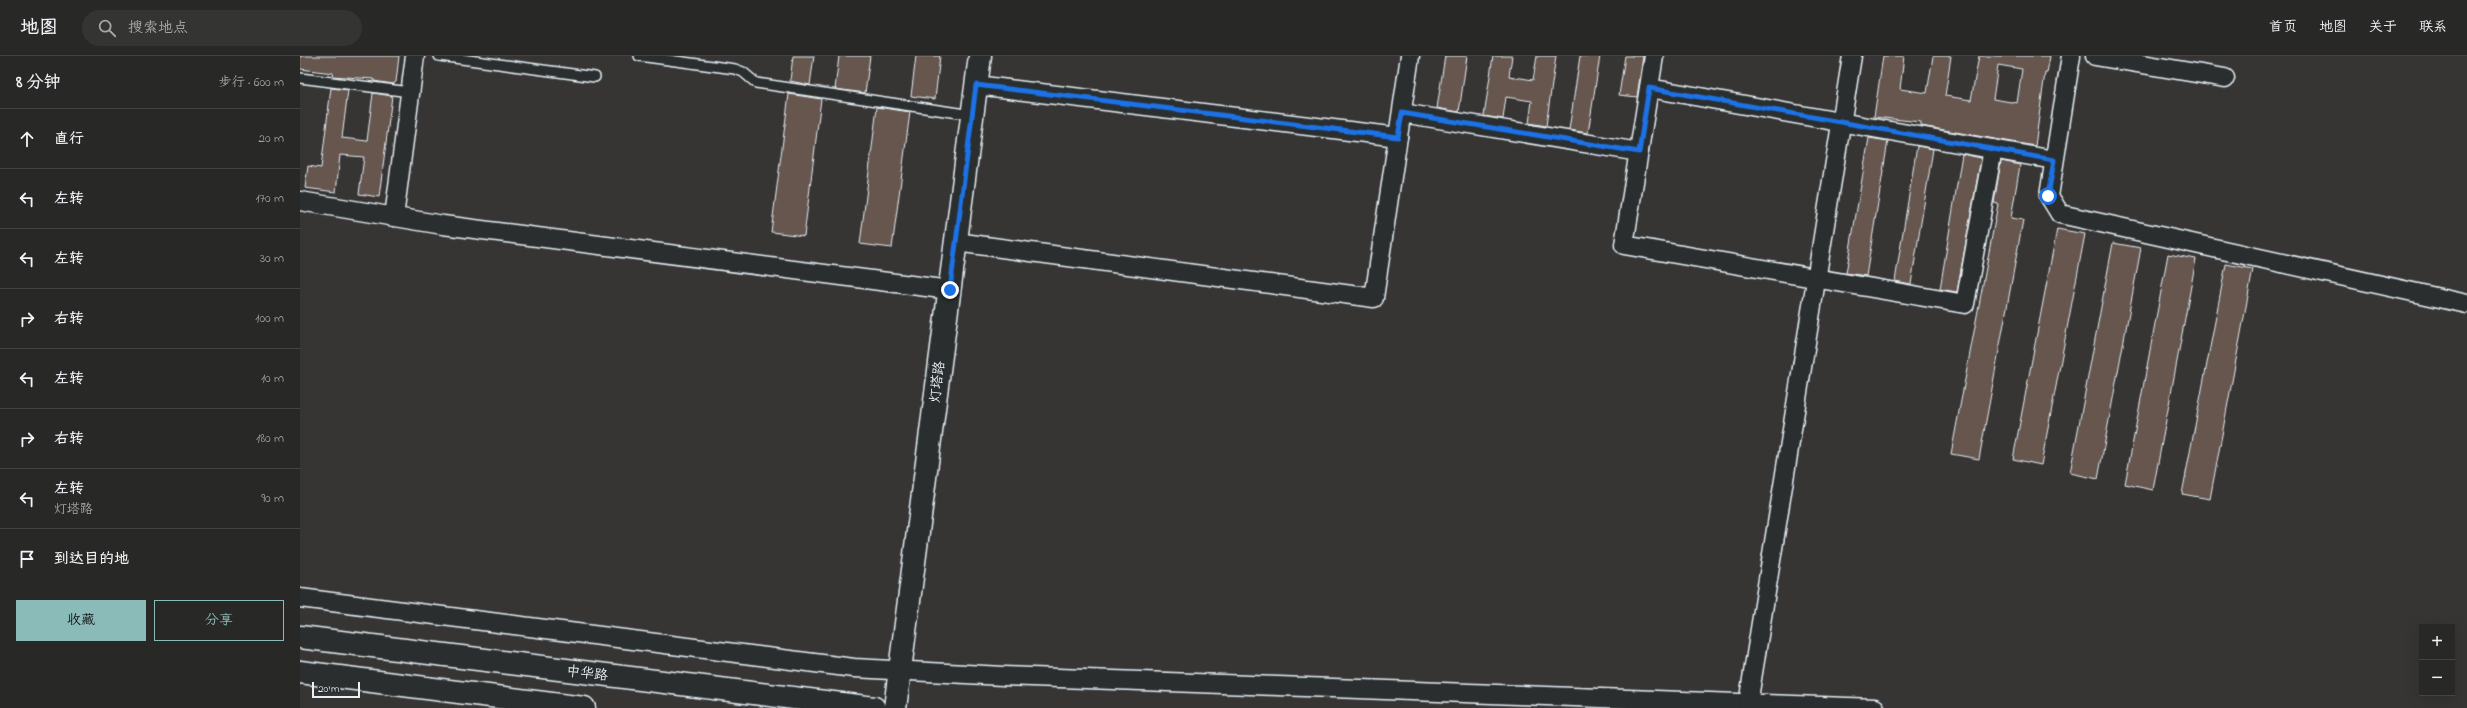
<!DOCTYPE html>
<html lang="zh">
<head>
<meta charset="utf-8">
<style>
  :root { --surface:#282827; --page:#343433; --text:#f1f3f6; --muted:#a5a6a7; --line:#444; --accent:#8bbbb9 }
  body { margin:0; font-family:"Indie Flower","LXGW WenKai TC",sans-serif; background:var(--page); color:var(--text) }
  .controls { position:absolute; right:12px; bottom:12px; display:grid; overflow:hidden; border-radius:0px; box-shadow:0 4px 16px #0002 }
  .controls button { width:36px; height:36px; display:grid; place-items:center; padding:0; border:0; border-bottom:1px solid var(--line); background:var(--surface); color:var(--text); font:20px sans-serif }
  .scale { position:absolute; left:12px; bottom:10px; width:48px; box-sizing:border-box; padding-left:4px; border:2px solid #e8f1f8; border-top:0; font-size:11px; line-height:14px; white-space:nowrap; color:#e8f1f8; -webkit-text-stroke:3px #2a2d2e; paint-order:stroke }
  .stop { position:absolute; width:12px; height:12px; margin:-9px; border:3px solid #1a73e8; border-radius:50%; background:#fff }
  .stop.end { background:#1a73e8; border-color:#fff; box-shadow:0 1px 4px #0008 }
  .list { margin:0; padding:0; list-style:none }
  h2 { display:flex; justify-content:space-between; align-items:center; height:52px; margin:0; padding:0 16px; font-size:17px }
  h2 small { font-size:13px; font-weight:400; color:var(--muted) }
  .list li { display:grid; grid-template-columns:26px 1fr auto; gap:12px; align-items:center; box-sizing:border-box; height:60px; padding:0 16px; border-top:1px solid var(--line) }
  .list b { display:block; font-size:15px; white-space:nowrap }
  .list p { margin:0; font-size:13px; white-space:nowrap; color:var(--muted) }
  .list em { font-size:13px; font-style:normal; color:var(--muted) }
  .actions { display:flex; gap:8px; padding:12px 16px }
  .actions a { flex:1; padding:9px 0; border:1px solid var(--accent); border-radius:0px; text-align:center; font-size:14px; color:var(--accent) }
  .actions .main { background:var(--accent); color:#111 }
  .icon { flex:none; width:22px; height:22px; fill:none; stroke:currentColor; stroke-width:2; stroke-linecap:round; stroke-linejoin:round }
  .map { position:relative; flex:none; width:2167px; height:652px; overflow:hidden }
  header { display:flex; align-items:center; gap:24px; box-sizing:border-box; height:56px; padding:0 20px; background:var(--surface); border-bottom:1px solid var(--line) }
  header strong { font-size:19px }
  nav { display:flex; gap:22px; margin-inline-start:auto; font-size:14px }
  .search { width:280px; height:36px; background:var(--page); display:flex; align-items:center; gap:10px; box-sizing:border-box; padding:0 14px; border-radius:22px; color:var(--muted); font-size:15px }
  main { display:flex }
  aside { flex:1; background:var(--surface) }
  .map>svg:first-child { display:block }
  .building { fill:#66574d; stroke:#e8f1f8; fill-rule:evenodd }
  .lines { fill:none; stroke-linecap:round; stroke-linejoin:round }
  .service-casing { stroke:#e8f1f8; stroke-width:12 }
  .minor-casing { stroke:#e8f1f8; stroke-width:21 }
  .tertiary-casing { stroke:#e8f1f8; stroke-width:25 }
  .trunk-casing { stroke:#e8f1f8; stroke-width:25 }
  .service { stroke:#2a2d2e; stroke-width:9 }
  .minor { stroke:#2a2d2e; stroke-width:18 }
  .tertiary { stroke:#2a2d2e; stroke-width:22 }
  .trunk { stroke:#2a2d2e; stroke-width:22 }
  .route { stroke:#1a73e8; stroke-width:5 }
  .labels { text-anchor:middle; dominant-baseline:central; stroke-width:3; stroke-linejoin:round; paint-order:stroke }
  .street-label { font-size:14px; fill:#e8f1f8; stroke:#2a2d2e }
</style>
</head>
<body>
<header>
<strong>地图</strong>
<div class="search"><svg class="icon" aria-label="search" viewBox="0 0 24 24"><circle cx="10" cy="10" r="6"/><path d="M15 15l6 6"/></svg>搜索地点</div>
<nav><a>首页</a><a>地图</a><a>关于</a><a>联系</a></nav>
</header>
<main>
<aside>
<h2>8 分钟<small>步行 · 600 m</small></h2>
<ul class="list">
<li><svg class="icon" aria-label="ahead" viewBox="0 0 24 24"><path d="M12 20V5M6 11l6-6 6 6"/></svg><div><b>直行</b></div><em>20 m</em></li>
<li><svg class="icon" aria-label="left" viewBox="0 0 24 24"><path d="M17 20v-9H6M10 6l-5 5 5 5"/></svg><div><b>左转</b></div><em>170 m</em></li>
<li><svg class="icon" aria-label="left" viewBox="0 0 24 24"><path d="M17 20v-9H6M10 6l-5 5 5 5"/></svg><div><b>左转</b></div><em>30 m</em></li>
<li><svg class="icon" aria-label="right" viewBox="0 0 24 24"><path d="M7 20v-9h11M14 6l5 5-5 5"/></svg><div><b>右转</b></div><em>100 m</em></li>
<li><svg class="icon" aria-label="left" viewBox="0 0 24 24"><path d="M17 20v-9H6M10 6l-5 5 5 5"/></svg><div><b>左转</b></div><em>10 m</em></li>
<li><svg class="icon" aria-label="right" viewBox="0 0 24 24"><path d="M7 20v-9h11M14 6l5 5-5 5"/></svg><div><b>右转</b></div><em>180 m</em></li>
<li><svg class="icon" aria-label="left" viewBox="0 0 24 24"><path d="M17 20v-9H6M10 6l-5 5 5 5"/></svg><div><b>左转</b><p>灯塔路</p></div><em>90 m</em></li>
<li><svg class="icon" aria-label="arrive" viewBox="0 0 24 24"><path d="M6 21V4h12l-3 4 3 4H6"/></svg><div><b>到达目的地</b></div></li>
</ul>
<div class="actions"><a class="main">收藏</a><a>分享</a></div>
</aside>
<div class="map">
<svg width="2167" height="652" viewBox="0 0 2167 652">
  <rect width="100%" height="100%" fill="#363534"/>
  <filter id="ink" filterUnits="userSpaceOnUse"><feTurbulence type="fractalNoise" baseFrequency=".025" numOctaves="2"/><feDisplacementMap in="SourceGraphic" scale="8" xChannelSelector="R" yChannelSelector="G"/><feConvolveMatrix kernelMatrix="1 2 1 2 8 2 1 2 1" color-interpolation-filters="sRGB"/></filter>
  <g filter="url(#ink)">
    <g class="building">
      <polygon points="0,0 99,0 96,26 93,28 74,25 74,23 32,20 33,17 0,13"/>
      <polygon points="493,0 514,0 510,29 490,25"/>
      <polygon points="539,0 570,0 565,37 535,33"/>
      <polygon points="616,0 640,0 635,43 611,40"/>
      <polygon points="1145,0 1167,0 1159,56 1137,52"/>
      <polygon points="1193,0 1212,0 1209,20 1233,24 1237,0 1256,0 1246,70 1229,67 1232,45 1206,41 1203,63 1184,60"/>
      <polygon points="1280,0 1300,0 1288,77 1269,74"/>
      <polygon points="1325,0 1343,0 1337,41 1319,39"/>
      <path d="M1583,0H1604L1600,33L1627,37L1633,0H1651L1645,40L1671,44L1679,0H1750L1747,17H1745L1735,90L1621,70V66L1574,61ZM1698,9L1722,13L1717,47L1693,43Z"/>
      <polygon points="31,32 48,34 42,82 67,85 73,37 92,40 79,141 59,138 64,101 40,99 36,136 5,132 8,110 21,112"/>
      <polygon points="489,38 521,43 504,180 471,176"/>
      <polygon points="577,51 610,56 592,192 560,188"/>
      <polygon points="1569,82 1588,85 1566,220 1546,217"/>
      <polygon points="1617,90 1633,93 1611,228 1595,225"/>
      <polygon points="1662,98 1681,102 1657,236 1640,233"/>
      <polygon points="1701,105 1720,109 1711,162 1723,164 1679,403 1651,398 1698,148 1694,147"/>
      <polygon points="1757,173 1785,178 1741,409 1713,403"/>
      <polygon points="1813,187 1841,192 1798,423 1770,417"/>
      <polygon points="1868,198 1896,203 1853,434 1825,428"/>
      <polygon points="1926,208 1953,213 1910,443 1882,438"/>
    </g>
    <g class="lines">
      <g class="service-casing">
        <g id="service">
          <polyline points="139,0 295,21"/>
          <polyline points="339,0 435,13 443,16 456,27 672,59"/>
          <polyline points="0,22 110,36"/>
        </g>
      </g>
      <g class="minor-casing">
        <g id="minor">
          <polyline points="1354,0 1324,189 1665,248 1693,93"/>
          <polyline points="1771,0 1749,140 1760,158 2167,248"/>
          <polyline points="1795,0 1925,22"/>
          <polyline points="676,29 1098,81"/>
          <polyline points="1349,32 1754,104"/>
          <polyline points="1102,57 1339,96"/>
          <polyline points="0,145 143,169 650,234"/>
          <polyline points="94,161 115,0"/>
          <polyline points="656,186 1074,242 1110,0"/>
          <polyline points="0,542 554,612 703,620 1575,652"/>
          <polyline points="1448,648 1552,0"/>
        </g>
      </g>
      <g class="tertiary-casing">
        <polyline id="tertiary" points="595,652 680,0"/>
      </g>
      <g class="trunk-casing">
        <g id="trunk">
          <polyline points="0,581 574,652"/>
          <polyline points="0,616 284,652"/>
        </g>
      </g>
      <use href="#service" class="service"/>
      <use href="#minor" class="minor"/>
      <use href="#tertiary" class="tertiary"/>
      <use href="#trunk" class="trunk"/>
    </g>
  </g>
  <g class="lines" filter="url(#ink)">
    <polyline class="route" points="650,234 676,29 1098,81 1102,57 1339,96 1349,32 1754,104 1748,140"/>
  </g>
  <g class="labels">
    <g class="street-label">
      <text transform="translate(638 326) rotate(-83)">灯塔路</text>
      <text transform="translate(287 618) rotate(7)">中华路</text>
    </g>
  </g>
</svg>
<div class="controls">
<button>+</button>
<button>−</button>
</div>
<div class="scale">20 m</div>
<div class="stop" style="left:1748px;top:140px"></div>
<div class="stop end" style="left:650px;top:234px"></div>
</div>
</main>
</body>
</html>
